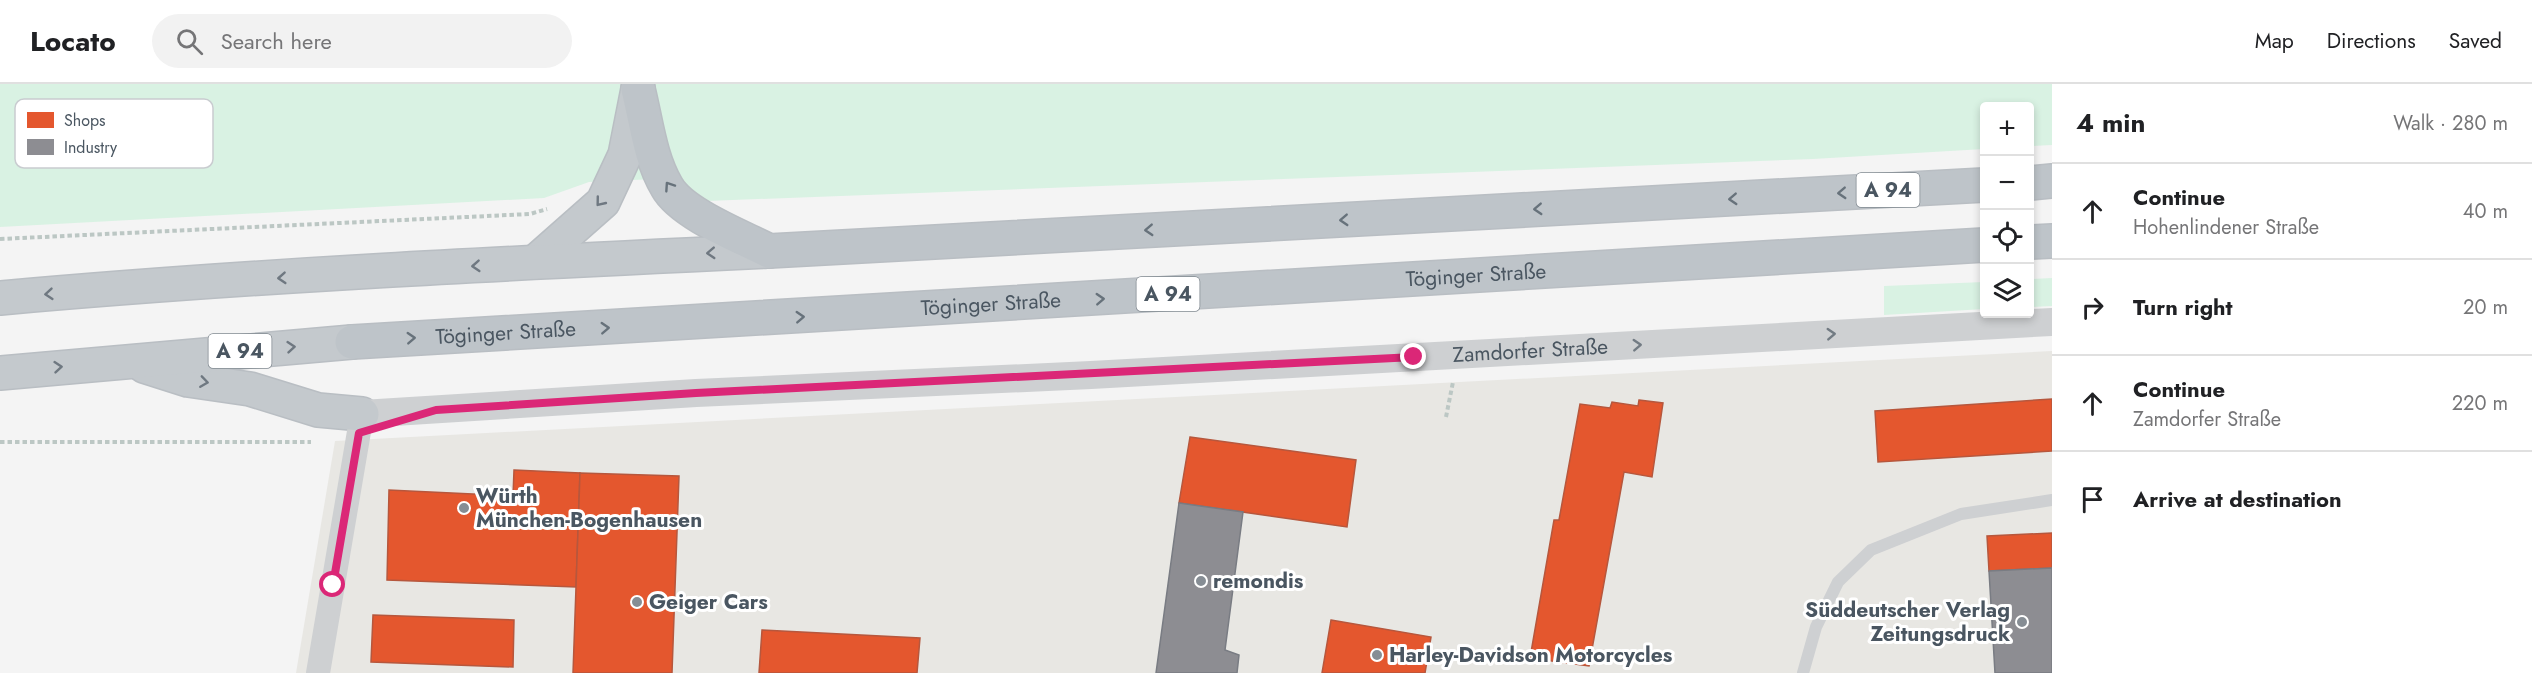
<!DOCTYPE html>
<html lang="en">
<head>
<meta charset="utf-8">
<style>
  :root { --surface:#fff; --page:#f2f2f2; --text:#202124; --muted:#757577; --line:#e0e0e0 }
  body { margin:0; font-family:Jost,sans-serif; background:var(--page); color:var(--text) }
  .controls { position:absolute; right:18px; top:18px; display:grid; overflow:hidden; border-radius:6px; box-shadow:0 3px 9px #0003 }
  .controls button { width:54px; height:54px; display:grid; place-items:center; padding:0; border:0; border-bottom:2px solid var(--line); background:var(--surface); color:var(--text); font:30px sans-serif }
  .stop { position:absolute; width:18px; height:18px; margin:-14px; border:4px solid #db2777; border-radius:50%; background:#fff }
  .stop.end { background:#db2777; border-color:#fff; box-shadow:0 2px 6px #0008 }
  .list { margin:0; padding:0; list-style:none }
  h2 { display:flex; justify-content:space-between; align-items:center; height:78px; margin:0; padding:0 24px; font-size:26px }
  h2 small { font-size:20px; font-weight:400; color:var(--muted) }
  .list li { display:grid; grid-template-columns:39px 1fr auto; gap:18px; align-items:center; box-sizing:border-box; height:96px; padding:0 24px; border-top:2px solid var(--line) }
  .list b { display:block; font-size:22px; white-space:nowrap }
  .list p { margin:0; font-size:20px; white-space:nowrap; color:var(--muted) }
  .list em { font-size:20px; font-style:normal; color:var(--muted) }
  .icon { flex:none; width:33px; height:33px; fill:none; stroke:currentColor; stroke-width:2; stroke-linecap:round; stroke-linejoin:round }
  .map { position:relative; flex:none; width:2052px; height:589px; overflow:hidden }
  header { display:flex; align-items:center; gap:36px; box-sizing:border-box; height:84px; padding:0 30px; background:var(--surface); border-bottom:2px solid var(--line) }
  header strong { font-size:28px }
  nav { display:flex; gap:33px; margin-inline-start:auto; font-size:21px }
  .search { width:420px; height:54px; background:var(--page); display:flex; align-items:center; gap:15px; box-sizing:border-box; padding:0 21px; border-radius:33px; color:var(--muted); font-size:22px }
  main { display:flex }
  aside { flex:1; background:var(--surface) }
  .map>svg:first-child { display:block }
  .commercial { fill:#e8e7e3 }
  .green { fill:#d9f2e3 }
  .shops { fill:#e4572e; stroke:#b6573d; stroke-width:1.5 }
  .industry { fill:#8d8d92; stroke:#797c83; stroke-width:1.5 }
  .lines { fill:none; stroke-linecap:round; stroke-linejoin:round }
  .trunk-casing { stroke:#b9bec3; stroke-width:36 }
  .motorway-casing { stroke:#b9bec3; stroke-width:36 }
  .path { stroke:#bcc7c4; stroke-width:4; stroke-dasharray:4.5 3; stroke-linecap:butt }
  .service { stroke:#ced0d2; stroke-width:12 }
  .minor { stroke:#ced0d2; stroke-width:24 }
  .tertiary { stroke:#ced0d2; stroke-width:28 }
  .trunk { stroke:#c4c9cd; stroke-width:33 }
  .motorway { stroke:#bec4c9; stroke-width:33 }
  .oneway { stroke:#67727b }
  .oneway2 { stroke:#6f7881 }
  .oneway3 { stroke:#727b83 }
  .route { stroke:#db2777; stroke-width:8 }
  .poi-dot { fill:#868d94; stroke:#fff; stroke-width:2 }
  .labels { text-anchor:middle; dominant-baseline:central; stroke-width:6; stroke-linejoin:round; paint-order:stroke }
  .shield { fill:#fff; stroke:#808990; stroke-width:1.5 }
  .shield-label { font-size:20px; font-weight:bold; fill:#4a5661 }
  .street-label { font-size:21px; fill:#4a5661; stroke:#fff }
  .poi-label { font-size:21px; font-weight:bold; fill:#4a5661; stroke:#fff; text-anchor:start }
  .key { fill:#fff; stroke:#c9ccd0; stroke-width:1.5 }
  .key-label { font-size:16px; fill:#4a5661 }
</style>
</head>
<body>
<header>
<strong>Locato</strong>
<div class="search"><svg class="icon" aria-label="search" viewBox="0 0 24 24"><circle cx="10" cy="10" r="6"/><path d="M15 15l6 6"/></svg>Search here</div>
<nav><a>Map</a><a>Directions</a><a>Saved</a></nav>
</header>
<main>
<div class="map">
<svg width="2052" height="589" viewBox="0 0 2052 589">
  <rect width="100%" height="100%" fill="#f4f4f4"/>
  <polygon class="commercial" points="2052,267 2052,589 296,589 335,357"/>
  <g class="green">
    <polygon points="0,0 2052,0 2052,61 2030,62 2030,22 1984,22 1984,65 1813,75 707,117 677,94 589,98 544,114 0,143"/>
    <polygon points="2052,194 2052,222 2030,223 2030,195"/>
    <polygon points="1984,198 1984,225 1884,231 1884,202"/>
  </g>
  <g class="shops">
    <polygon points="2052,315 2052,367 1878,378 1875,327"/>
    <polygon points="1639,316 1663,319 1652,393 1624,388 1589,582 1530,574 1554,436 1559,436 1580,320 1610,324 1612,318 1638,322"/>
    <polygon points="1190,353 1356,376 1347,443 1179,419"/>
    <polygon points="514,386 580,389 576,503 387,496 389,406 513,412"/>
    <polygon points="580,389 679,392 672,589 573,589"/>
    <polygon points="2052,449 2052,484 1989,487 1987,452"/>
    <polygon points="373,531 514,536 513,583 371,578"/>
    <polygon points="1331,536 1431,553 1425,589 1322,589"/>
    <polygon points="762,546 920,554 917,589 759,589"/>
  </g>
  <g class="industry">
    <polygon points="1179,419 1243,428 1225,566 1239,571 1237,589 1156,589"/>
    <polygon points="2052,484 2052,589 1995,589 1989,487"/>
  </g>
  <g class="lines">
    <g class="trunk-casing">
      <g id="trunk">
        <polyline points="535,178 603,118 625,71 638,5"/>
        <path d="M0,214C256,191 513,179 769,167"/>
        <polyline points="144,282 188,296 250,305 318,326 362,330"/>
        <polyline points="0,289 352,258"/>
      </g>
    </g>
    <g class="motorway-casing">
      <g id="motorway">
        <path d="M638,5C646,37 650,75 667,103C682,130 742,153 769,167L1984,101"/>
        <polyline points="2030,99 2052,97"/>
        <polyline points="2030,158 2052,157"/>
        <path id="s2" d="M352,258L1984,161"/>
      </g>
    </g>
    <g class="path">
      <polyline points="0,155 530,130 547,125"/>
      <polyline points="1446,333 1453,298"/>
      <polyline points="0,358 311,358"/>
    </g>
    <polyline class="service" points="1803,589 1816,543 1838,498 1871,466 1961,430 2052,416"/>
    <polyline class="minor" points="318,589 362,330"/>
    <path class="tertiary" id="s1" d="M362,330L696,309L1091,291L2052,238"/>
    <use href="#trunk" class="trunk"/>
    <use href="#motorway" class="motorway"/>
  </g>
  <defs><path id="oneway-chevron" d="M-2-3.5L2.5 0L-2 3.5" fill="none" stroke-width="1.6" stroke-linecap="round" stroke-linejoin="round" transform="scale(1.5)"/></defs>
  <g class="oneway">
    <use href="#oneway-chevron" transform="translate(669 102) rotate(-124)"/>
    <use href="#oneway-chevron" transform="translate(1842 109) rotate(177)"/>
    <use href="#oneway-chevron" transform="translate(1733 115) rotate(177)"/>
    <use href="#oneway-chevron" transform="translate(1538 125) rotate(177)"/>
    <use href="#oneway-chevron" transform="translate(1344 136) rotate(177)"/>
    <use href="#oneway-chevron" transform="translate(1149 146) rotate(177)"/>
    <use href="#oneway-chevron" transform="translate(1100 215) rotate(-3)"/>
    <use href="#oneway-chevron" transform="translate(800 233) rotate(-3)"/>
    <use href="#oneway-chevron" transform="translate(605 244) rotate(-3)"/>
    <use href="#oneway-chevron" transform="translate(411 254) rotate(-3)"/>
  </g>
  <g class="oneway2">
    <use href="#oneway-chevron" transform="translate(600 118) rotate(129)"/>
    <use href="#oneway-chevron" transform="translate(711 169) rotate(177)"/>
    <use href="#oneway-chevron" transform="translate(476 182) rotate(176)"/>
    <use href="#oneway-chevron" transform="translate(282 194) rotate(176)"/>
    <use href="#oneway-chevron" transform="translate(49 210) rotate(175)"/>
    <use href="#oneway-chevron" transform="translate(291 263) rotate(-5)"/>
    <use href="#oneway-chevron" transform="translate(58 283) rotate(-5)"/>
    <use href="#oneway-chevron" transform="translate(204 298) rotate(8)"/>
  </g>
  <g class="oneway3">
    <use href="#oneway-chevron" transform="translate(1831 250) rotate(-3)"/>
    <use href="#oneway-chevron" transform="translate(1637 261) rotate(-3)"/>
  </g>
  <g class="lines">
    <polyline class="route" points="333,501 359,349 436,326 696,309 1414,273"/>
  </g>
  <g class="poi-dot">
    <circle cx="464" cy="424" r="6"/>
    <circle cx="1201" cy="497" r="6"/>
    <circle cx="637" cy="518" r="6"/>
    <circle cx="2022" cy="538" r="6"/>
    <circle cx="1377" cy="571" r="6"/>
  </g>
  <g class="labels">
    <g class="shield">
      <rect x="1856.5" y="89" width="63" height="34" rx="4.5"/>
      <rect x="1136.5" y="193" width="63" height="34" rx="4.5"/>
      <rect x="208.5" y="250" width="63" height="34" rx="4.5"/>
    </g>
    <g class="shield-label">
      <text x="1888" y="106">A 94</text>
      <text x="1168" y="210">A 94</text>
      <text x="240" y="267">A 94</text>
    </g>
    <g class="street-label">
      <text stroke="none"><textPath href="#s2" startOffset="1126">Töginger Straße</textPath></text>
      <text stroke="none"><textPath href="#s2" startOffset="640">Töginger Straße</textPath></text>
      <text stroke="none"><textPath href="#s2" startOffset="154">Töginger Straße</textPath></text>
      <text stroke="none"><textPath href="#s1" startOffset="1170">Zamdorfer Straße</textPath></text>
    </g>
    <g class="poi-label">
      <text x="476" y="412">Würth<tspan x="476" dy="24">München-Bogenhausen</tspan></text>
      <text x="1213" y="497">remondis</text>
      <text x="649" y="518">Geiger Cars</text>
      <text x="2010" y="526" text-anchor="end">Süddeutscher Verlag<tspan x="2010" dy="24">Zeitungsdruck</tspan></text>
      <text x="1389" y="571">Harley-Davidson Motorcycles</text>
    </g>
  </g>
  <rect x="15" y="15" width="198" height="69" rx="9" class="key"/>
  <rect x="27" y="28" width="27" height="16" fill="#e4572e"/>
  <rect x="27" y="55" width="27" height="16" fill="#8d8d92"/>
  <g class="key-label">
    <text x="64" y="42">Shops</text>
    <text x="64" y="69">Industry</text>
  </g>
</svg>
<div class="controls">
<button>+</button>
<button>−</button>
<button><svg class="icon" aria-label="locate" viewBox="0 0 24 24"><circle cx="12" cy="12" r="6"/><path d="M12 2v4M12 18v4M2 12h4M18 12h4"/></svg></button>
<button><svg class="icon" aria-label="layers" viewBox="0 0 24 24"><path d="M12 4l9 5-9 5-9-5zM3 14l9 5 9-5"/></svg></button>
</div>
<div class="stop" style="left:333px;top:501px"></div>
<div class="stop end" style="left:1414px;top:273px"></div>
</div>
<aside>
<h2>4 min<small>Walk · 280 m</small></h2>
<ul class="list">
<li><svg class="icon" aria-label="ahead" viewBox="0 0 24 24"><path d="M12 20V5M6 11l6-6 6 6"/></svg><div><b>Continue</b><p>Hohenlindener Straße</p></div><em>40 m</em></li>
<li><svg class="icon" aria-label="right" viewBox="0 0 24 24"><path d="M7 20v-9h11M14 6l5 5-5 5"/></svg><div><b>Turn right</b></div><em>20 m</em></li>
<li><svg class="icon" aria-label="ahead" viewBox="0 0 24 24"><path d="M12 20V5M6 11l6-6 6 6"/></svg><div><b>Continue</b><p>Zamdorfer Straße</p></div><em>220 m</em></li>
<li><svg class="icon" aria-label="arrive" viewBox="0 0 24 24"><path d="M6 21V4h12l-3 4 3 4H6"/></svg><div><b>Arrive at destination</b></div></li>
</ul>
</aside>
</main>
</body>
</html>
